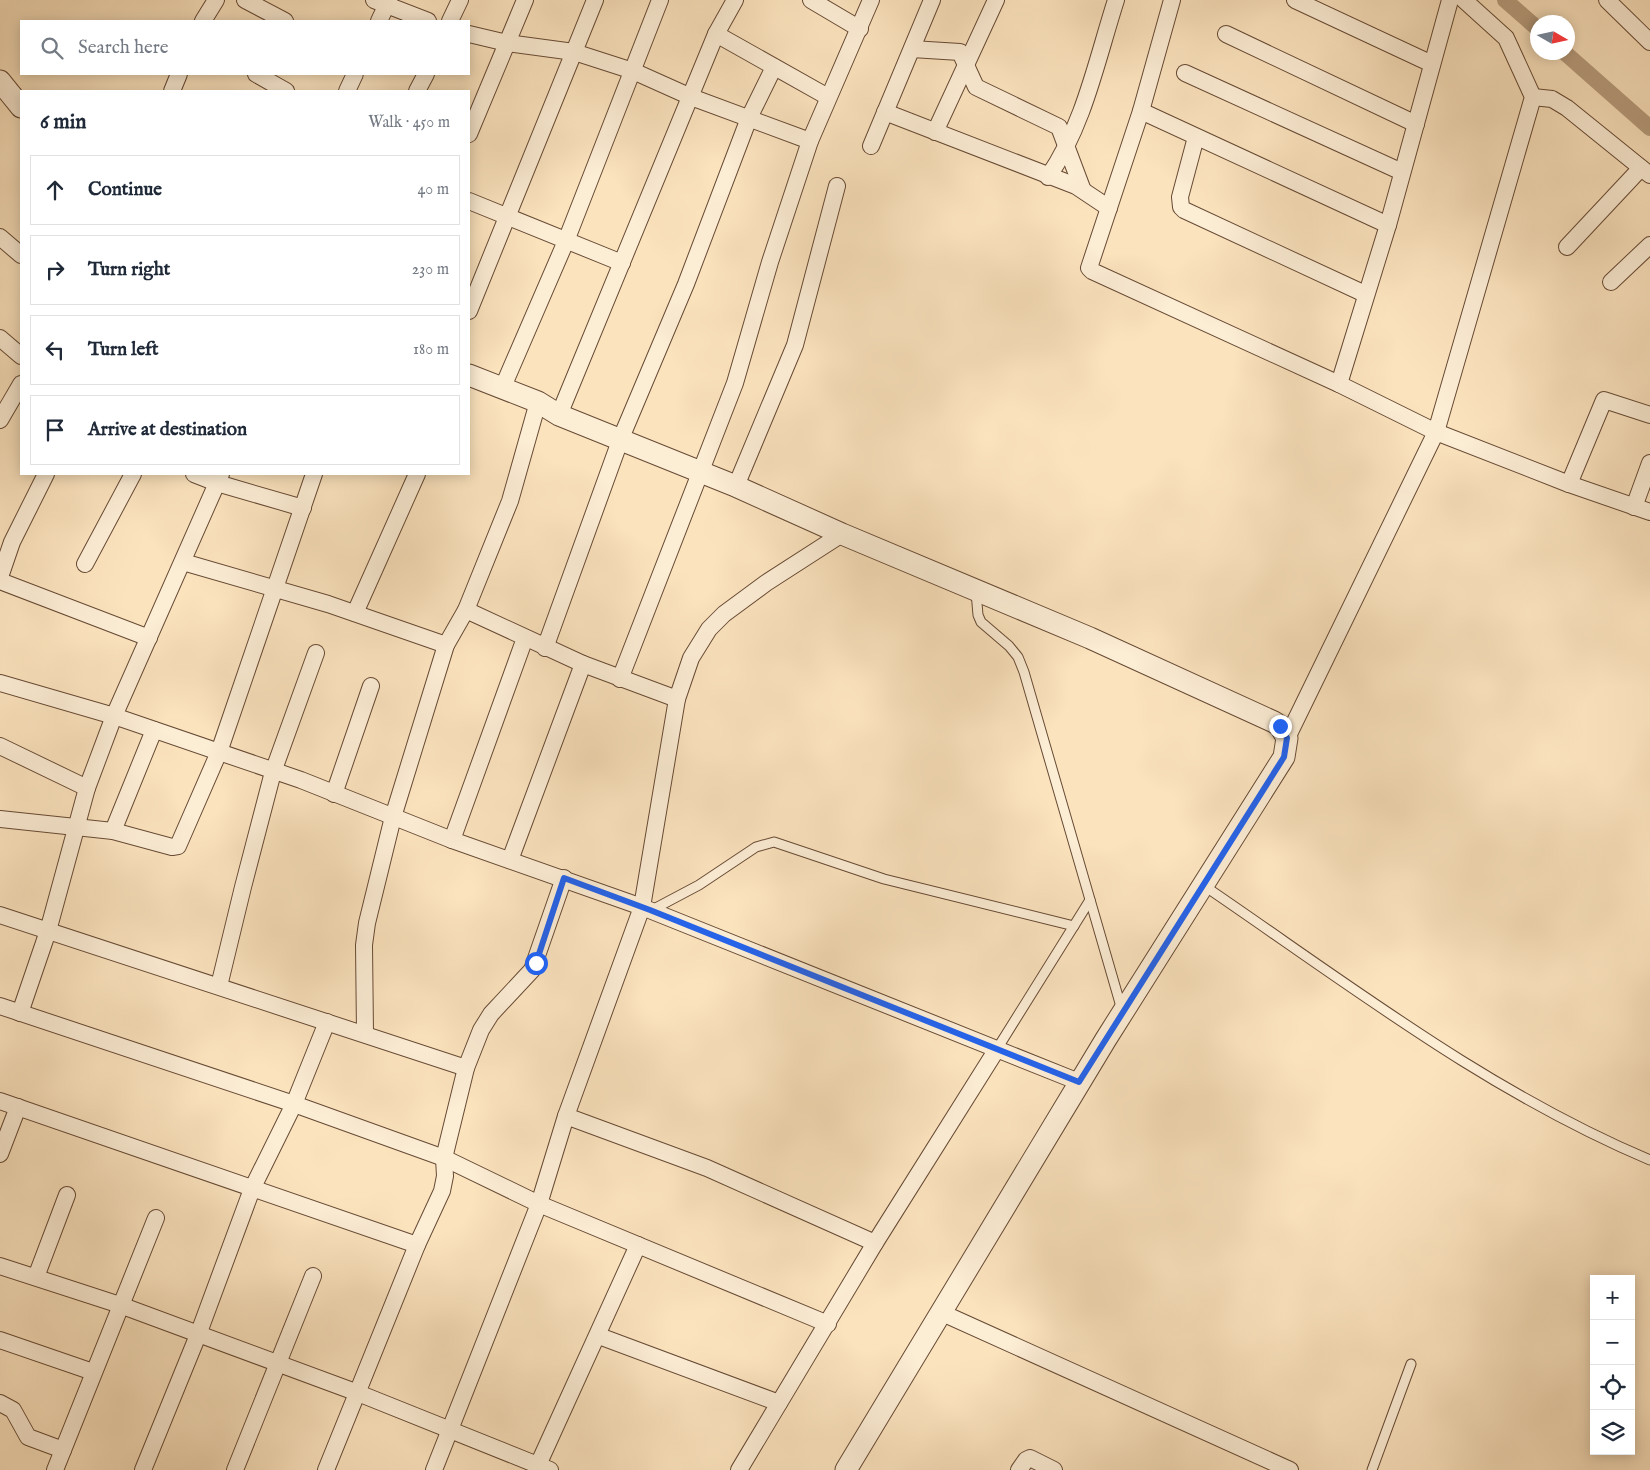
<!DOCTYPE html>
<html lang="en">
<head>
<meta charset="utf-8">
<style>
  :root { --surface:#fff; --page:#f2f2f3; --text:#1f2937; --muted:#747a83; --line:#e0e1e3 }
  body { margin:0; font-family:"IM FELL English",serif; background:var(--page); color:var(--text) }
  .controls { position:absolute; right:15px; bottom:15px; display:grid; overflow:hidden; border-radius:0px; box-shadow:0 2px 12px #0003 }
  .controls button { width:45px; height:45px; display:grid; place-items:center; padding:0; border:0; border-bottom:1px solid var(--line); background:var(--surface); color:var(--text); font:25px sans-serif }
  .compass { position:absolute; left:1530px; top:15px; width:45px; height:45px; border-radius:50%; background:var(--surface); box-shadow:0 2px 12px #0003; rotate:99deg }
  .stop { position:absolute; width:15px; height:15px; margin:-11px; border:4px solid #2563eb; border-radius:50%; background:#fff }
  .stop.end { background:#2563eb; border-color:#fff; box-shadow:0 1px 5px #0008 }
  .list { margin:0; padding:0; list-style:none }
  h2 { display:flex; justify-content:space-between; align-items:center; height:65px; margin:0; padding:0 20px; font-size:21px }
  h2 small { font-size:16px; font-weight:400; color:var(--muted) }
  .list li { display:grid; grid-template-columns:32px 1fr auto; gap:15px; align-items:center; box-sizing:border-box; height:70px; margin:0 10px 10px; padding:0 10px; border:1px solid var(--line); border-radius:0px }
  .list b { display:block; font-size:19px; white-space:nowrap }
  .list em { font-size:16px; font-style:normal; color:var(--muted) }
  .icon { flex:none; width:28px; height:28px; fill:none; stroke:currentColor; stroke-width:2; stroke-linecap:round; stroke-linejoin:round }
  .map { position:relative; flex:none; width:1650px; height:1470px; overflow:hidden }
  .search { position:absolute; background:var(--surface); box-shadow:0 2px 12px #0003; left:20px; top:20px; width:450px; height:55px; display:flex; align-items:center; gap:12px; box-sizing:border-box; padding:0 18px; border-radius:0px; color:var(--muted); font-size:19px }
  .panel { position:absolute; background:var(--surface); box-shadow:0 2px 12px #0003; left:20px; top:90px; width:450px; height:385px; border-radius:0px }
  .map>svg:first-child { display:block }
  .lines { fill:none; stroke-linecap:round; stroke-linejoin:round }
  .canal { stroke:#b89e7f; stroke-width:16 }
  .service-casing { stroke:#674a34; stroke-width:11 }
  .minor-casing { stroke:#674a34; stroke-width:18 }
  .tertiary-casing { stroke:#674a34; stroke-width:23 }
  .service { stroke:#fcedd5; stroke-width:9 }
  .minor { stroke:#fcedd5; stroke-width:16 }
  .tertiary { stroke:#fcedd5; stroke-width:21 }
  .route { stroke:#2563eb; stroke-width:6 }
</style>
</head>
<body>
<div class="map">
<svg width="1650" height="1470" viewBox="0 0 1650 1470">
  <rect width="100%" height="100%" fill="#fbe3be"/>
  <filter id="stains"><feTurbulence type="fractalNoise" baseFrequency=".004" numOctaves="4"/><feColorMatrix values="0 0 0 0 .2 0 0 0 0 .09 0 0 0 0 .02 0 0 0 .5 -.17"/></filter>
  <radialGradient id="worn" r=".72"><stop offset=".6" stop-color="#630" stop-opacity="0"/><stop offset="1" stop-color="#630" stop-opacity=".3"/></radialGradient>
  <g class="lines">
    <g class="canal">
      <polyline points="1505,0 1538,29"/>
      <polyline points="1564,52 1650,128"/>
    </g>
    <g class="service-casing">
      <g id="service">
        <polyline points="976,592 978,615 981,622 1009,646 1018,657 1024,672 1122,1010"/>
        <path d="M1203,885C1347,983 1488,1092 1650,1160"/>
        <polyline points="650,911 699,885 756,847 774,842 884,879 1074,926"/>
        <polyline points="997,1049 1090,900"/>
        <polyline points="1372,1470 1411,1364"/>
      </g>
    </g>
    <g class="minor-casing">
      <g id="minor">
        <polyline points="245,0 285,21"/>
        <polyline points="374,0 428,21"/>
        <polyline points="811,0 860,29"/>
        <polyline points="1172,0 1141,111 1089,268 1092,271 1339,384 1436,432 1569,484 1650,512"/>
        <polyline points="1295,0 1432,64"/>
        <polyline points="1607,0 1650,42"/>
        <polyline points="203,21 216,0"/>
        <polyline points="379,21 389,0"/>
        <polyline points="450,21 460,0"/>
        <polyline points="469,34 507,43 574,52 633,71 691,97 810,141"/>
        <polyline points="716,34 828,97"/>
        <polyline points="1226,34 1416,124"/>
        <polyline points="912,49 960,52 976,87 1059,127 1082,188"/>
        <polyline points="1185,73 1402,172"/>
        <polyline points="256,74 286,91"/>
        <polyline points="172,91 179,74"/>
        <polyline points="347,91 355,74"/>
        <polyline points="417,91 426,74"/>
        <polyline points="1533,97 1552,99 1567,108 1650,175"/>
        <polyline points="1141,111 1388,225"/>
        <polyline points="885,112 1076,186 1109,208"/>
        <polyline points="935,132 996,0"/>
        <polyline points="469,134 525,0"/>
        <polyline points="1196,137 1180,197 1181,207 1184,210 1365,294"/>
        <polyline points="871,146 932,0"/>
        <path d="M1048,177C1084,125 1097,59 1116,0"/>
        <polyline points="469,201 622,263"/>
        <polyline points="0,237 21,255"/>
        <polyline points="1567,247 1641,168"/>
        <polyline points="1611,282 1650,245"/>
        <polyline points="469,311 595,0"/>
        <polyline points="0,338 21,356"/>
        <polyline points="1339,384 1388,225 1450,0"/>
        <polyline points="502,389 566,241 660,0"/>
        <polyline points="559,415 716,34 735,0"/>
        <polyline points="0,420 21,384"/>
        <polyline points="194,474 217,483 303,508"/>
        <polyline points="1569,484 1604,400 1650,415"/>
        <polyline points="736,486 795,345 837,186"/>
        <polyline points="1634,507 1650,463"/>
        <polyline points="183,562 328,604 446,645"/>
        <polyline points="85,564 133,474"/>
        <polyline points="0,577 12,542 46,474"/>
        <polyline points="0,581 149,638"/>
        <polyline points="466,610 583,664 677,699"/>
        <polyline points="355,613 417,474"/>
        <polyline points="545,648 621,438 686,284 749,118 774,67"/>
        <polyline points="620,679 735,383 770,262 810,141 871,0"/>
        <polyline points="0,683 114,716 301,780 452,840 642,907 1079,1082"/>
        <polyline points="1287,738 1436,432 1533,97 1506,38 1464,0"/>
        <polyline points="0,746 87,788"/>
        <polyline points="334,794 371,686"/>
        <polyline points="0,819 113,831 172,847 178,846 219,752 314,474"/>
        <polyline points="113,831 154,730"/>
        <polyline points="452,840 525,638"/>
        <polyline points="510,860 583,664"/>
        <polyline points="0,915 466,1068"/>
        <polyline points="219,986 243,887 273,772 316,653"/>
        <polyline points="0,1006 294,1104 444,1158 539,1204 828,1324"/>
        <polyline points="20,1013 48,931 87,788 114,716 221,474"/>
        <polyline points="365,1033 364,945 367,923 393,817 446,645 466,610 510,501 538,402"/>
        <polyline points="0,1101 417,1245"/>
        <polyline points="566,1116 707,1168 875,1243"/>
        <polyline points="0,1154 18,1107"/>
        <polyline points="0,1266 120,1305 358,1393 550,1470"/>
        <polyline points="36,1277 67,1195"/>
        <polyline points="940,1312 1290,1470"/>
        <polyline points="599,1336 779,1403"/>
        <polyline points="0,1340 93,1372"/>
        <polyline points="0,1403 13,1410 28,1437 63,1450"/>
        <polyline points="538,1465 638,1245"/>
        <polyline points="55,1470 156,1218"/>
        <polyline points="143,1470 198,1335 252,1189 294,1104 327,1022"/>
        <polyline points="235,1470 313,1276"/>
        <polyline points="326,1470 417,1245 442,1191 445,1176 444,1158 466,1068 481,1030 491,1014 532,970 564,878"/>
        <polyline points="434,1470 539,1204 566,1116 642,907 677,699 691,658 709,629 724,614 766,583 842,534"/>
        <polyline points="739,1470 875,1243 997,1049"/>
        <polyline points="1019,1470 1026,1460 1030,1458 1054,1470"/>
      </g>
    </g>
    <g class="tertiary-casing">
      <g id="tertiary">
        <polyline points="0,81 21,107"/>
        <polyline points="469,375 538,402 559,415 733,485 842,534 1090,638 1274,722 1280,726 1287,738 1284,757 1106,1039 846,1470"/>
      </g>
    </g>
    <use href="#service" class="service"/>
    <use href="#minor" class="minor"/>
    <use href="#tertiary" class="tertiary"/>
  </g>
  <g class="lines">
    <polyline class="route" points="536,963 564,878 650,910 1079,1082 1284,757 1287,738 1280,726"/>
  </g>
  <rect width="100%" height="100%" filter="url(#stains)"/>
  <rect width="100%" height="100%" fill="url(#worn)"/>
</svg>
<div class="controls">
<button>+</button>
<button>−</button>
<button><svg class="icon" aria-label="locate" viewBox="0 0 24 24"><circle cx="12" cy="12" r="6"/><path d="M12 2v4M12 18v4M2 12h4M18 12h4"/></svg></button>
<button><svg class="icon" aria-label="layers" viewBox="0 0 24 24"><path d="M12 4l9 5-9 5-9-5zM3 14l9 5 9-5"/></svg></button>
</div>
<svg class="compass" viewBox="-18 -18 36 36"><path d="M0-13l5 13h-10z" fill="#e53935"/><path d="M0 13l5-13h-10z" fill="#747a83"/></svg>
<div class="stop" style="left:536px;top:963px"></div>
<div class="stop end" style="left:1280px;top:726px"></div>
<div class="search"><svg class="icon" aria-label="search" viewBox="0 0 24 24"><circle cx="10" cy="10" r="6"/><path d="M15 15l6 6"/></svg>Search here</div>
<section class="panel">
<h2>6 min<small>Walk · 450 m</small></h2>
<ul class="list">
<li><svg class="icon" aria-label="ahead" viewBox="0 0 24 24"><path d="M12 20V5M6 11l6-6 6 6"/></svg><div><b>Continue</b></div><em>40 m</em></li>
<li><svg class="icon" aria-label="right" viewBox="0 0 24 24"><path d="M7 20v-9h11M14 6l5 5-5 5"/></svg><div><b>Turn right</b></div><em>230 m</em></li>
<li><svg class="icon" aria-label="left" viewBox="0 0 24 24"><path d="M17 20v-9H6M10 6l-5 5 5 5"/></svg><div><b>Turn left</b></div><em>180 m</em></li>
<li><svg class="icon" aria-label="arrive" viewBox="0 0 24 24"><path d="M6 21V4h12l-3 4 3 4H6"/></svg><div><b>Arrive at destination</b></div></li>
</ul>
</section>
</div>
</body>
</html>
